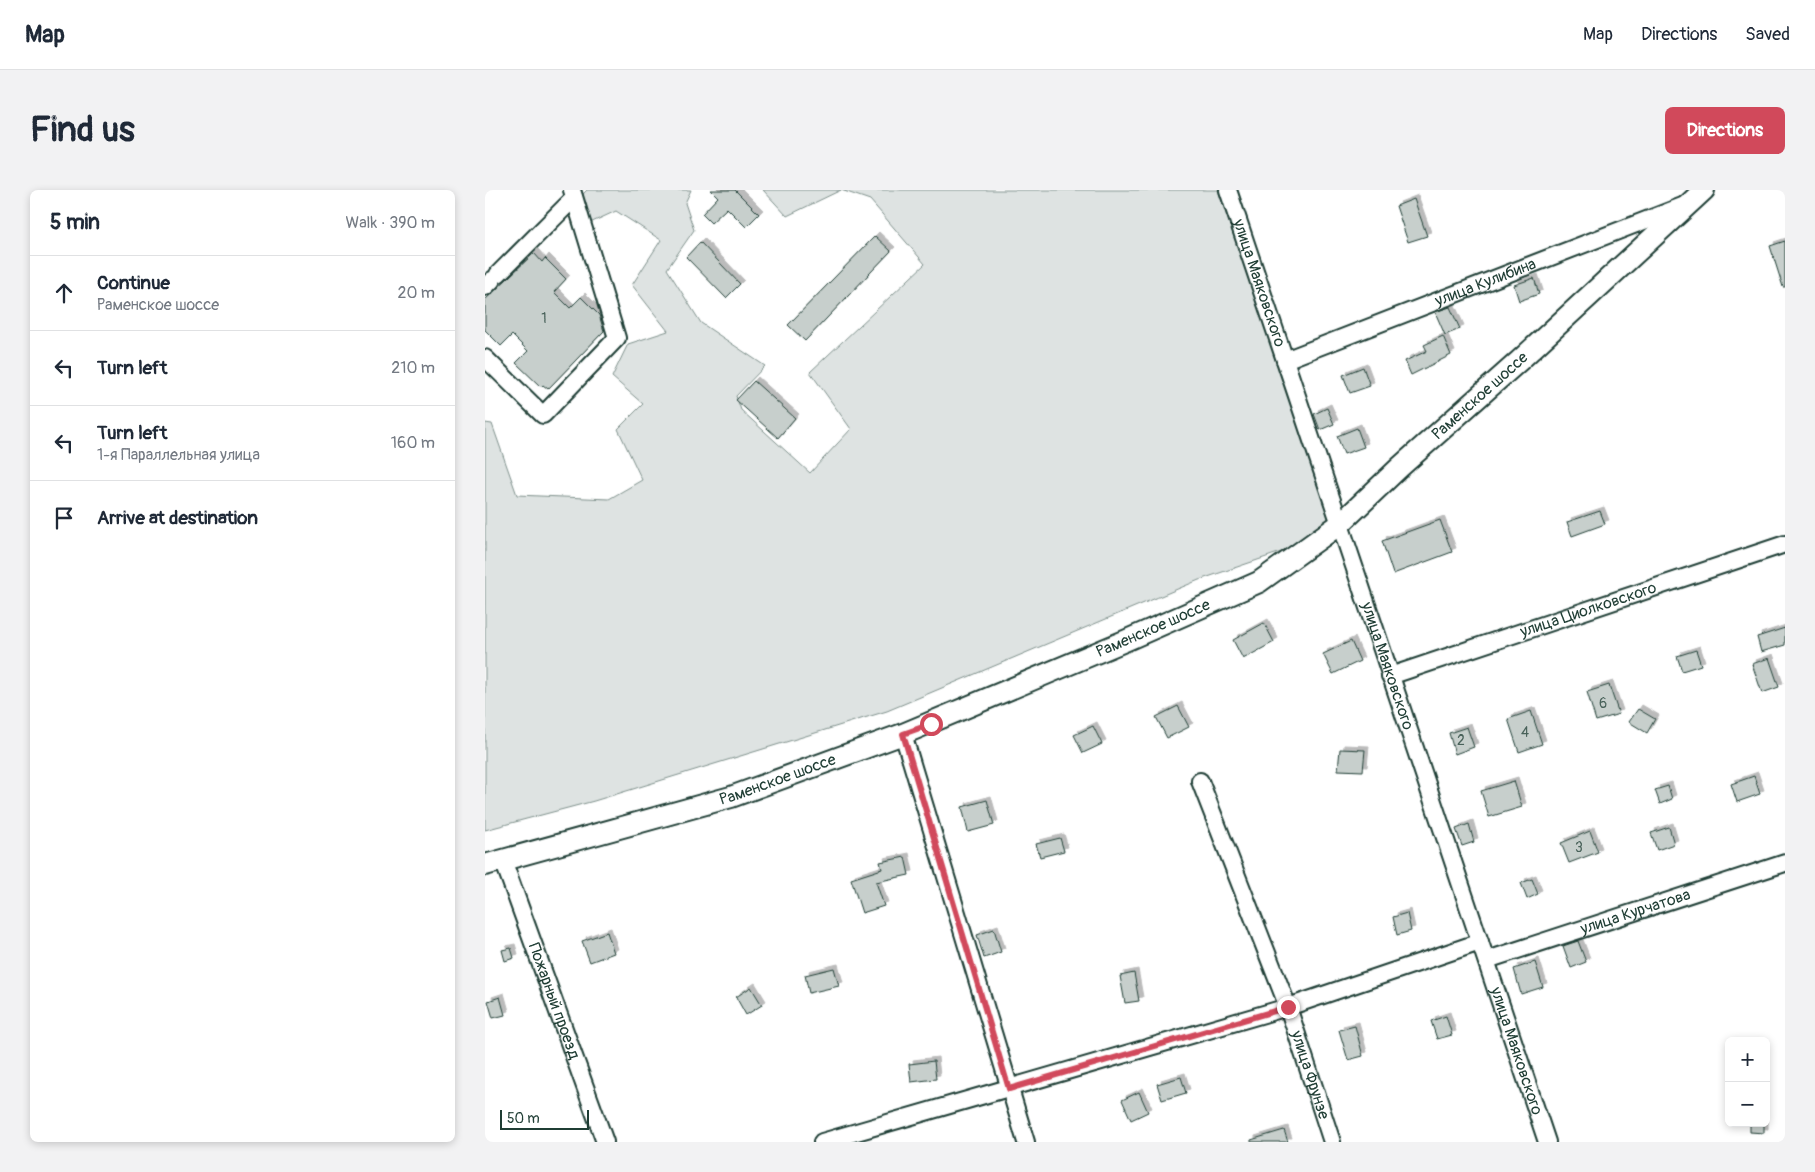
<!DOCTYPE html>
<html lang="en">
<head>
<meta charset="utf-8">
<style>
  :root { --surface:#fff; --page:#f2f2f3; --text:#1f2937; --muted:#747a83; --line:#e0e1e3; --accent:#d1495b }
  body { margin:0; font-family:Pangolin,sans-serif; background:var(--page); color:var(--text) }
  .controls { position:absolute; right:15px; bottom:15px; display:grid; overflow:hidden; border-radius:8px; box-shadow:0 2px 8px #0003 }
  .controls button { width:45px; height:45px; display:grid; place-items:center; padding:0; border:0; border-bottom:1px solid var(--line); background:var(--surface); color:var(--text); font:25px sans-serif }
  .scale { position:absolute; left:15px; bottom:12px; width:89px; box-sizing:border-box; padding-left:5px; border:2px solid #1f3d34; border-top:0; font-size:14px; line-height:18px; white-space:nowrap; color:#1f3d34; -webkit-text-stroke:4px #fff; paint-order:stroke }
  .stop { position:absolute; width:15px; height:15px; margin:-11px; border:4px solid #d1495b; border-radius:50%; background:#fff }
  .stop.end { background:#d1495b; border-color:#fff; box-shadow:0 1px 5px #0008 }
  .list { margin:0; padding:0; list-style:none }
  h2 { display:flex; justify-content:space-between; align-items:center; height:65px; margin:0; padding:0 20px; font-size:21px }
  h2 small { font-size:16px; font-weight:400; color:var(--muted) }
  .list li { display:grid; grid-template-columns:32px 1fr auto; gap:15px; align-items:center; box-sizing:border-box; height:75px; padding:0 20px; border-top:1px solid var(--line) }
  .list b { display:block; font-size:19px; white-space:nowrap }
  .list p { margin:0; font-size:16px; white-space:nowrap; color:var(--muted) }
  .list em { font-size:16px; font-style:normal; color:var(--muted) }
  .icon { flex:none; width:28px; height:28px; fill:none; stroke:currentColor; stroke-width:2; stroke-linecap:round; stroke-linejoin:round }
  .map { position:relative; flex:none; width:1300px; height:952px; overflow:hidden; border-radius:8px }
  header { display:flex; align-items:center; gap:30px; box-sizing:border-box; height:70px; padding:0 25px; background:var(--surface); border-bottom:1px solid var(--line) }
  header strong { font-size:24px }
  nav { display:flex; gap:28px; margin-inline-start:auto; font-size:18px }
  .intro { display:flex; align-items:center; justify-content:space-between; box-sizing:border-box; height:120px; padding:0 30px }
  h1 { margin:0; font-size:35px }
  .button { padding:12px 22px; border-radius:8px; background:var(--accent); color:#fff; font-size:18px; font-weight:700 }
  main { display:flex; gap:30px; padding:0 30px }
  aside { flex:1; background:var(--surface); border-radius:8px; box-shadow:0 2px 8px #0003 }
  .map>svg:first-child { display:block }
  .green { fill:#dee3e2; stroke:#7e908b }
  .building { fill:#c7cfcc; stroke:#1f3d34; filter:url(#shadow) }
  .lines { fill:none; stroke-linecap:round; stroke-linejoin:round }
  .minor-casing { stroke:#1f3d34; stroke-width:20 }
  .major-casing { stroke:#1f3d34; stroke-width:24 }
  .minor { stroke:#fff; stroke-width:16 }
  .major { stroke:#fff; stroke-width:20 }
  .route { stroke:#d1495b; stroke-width:6 }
  .labels { text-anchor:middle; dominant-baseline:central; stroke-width:4.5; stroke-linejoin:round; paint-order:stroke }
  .number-label { font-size:14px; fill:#49625a }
  .street-label { font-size:16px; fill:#1f3d34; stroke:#fff }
</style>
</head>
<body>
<header>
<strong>Map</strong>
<nav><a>Map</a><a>Directions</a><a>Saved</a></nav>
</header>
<div class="intro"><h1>Find us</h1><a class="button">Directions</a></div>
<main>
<aside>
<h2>5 min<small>Walk · 390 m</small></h2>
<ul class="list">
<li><svg class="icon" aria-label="ahead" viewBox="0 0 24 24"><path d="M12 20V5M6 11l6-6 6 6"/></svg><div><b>Continue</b><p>Раменское шоссе</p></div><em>20 m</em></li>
<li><svg class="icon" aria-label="left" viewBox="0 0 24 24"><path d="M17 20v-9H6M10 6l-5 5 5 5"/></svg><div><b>Turn left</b></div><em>210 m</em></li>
<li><svg class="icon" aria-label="left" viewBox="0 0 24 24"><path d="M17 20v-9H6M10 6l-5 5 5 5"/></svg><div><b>Turn left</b><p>1-я Параллельная улица</p></div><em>160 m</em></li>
<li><svg class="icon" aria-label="arrive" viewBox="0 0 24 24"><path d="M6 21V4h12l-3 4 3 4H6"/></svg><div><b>Arrive at destination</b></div></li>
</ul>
</aside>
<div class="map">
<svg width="1300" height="952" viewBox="0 0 1300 952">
  <defs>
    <filter id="shadow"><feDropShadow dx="4" dy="-4" stdDeviation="0" flood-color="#0004"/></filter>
  </defs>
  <rect width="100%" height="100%" fill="#fff"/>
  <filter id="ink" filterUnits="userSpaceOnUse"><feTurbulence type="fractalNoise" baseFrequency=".02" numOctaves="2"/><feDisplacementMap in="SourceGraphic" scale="10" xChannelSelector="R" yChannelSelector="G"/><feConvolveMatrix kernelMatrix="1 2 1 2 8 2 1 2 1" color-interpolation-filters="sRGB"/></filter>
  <g filter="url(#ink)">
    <polygon class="green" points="102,0 206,0 200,13 209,40 182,79 216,133 280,176 251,206 256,220 325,283 366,239 325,182 440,74 385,10 356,0 302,26 278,0 733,0 847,332 802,360 714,390 402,521 109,611 0,640 0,233 7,234 32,305 124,309 157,290 133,239 158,214 127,187 143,154 183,141 147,95 176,50 131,21 105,33 93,9"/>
    <g class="building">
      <polygon points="226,0 250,0 274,24 261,37 242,18 226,33 217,24 233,7"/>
      <polygon points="929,9 942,46 923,52 911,16"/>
      <polygon points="390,46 406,61 320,151 303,135"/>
      <polygon points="1300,51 1300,97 1298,97 1285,56"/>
      <polygon points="215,52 255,94 241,108 201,67"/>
      <polygon points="49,63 57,72 60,68 81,89 69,102 85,118 96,107 114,125 119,141 63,199 58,195 56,197 31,173 43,161 27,145 16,156 0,140 0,110"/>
      <polygon points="1049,88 1054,104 1034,111 1029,95"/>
      <polygon points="965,117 975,139 960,145 950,122"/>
      <polygon points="958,146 966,165 926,185 920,171 942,161 939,155"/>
      <polygon points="878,177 885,196 865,203 858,185"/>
      <polygon points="269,191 310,228 293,248 251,210"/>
      <polygon points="842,218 849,234 835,240 829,224"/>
      <polygon points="872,238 879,257 859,264 852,246"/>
      <polygon points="1115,321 1120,334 1087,346 1082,332"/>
      <polygon points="955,330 967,362 908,384 897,351"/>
      <polygon points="779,433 789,452 758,469 748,450"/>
      <polygon points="1300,438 1300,455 1276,462 1272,447"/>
      <polygon points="866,451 875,471 848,484 838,464"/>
      <polygon points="1211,460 1216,475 1197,481 1192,466"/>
      <polygon points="1284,468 1294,497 1277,503 1267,474"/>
      <polygon points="1124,495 1134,524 1111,531 1102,502"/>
      <polygon points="693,516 704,537 682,548 671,527"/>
      <polygon points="1153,519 1170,529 1162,543 1144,532"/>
      <polygon points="1046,521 1057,554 1034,562 1023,529"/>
      <polygon points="608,536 617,554 598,563 589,545"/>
      <polygon points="982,537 989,557 970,564 964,543"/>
      <polygon points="855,559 880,560 878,581 853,580"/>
      <polygon points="1269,586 1275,604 1252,612 1246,594"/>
      <polygon points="1029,591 1037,617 1004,627 996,601"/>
      <polygon points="1183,596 1187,609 1175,614 1170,600"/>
      <polygon points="502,610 509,635 483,642 477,617"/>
      <polygon points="984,634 989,652 977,656 971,639"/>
      <polygon points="1184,637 1189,654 1172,660 1166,643"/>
      <polygon points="1105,641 1113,662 1084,673 1076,653"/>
      <polygon points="575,648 579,661 555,667 551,654"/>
      <polygon points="420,667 424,685 391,692 399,716 377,723 366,689 397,679 395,672"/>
      <polygon points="1047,689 1053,704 1042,709 1036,693"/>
      <polygon points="922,723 926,741 912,745 908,727"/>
      <polygon points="509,739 516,762 499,768 492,745"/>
      <polygon points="122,742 129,763 105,772 97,751"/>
      <polygon points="1093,751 1101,772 1086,778 1078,756"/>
      <polygon points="26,758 29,768 20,771 17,760"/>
      <polygon points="1050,772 1058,797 1036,804 1029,779"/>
      <polygon points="349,778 354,796 324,803 320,785"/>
      <polygon points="649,783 654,811 640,813 635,786"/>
      <polygon points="266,797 277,815 261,825 251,807"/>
      <polygon points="15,807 20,825 8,828 3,811"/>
      <polygon points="961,826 967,845 952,849 946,831"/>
      <polygon points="870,836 878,866 863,870 854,840"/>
      <polygon points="449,871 451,889 426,892 424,874"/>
      <polygon points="696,887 701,903 677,910 672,894"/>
      <polygon points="654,902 663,922 646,930 637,910"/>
      <polygon points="1265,933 1279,933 1279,943 1265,942"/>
      <polygon points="799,940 803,952 766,952 766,950"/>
    </g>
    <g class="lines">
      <g class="minor-casing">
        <g id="minor">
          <path id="s1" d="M743,0L1062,952"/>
          <polyline points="13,84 89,8"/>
          <polyline points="0,97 7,90"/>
          <polyline points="0,168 58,225 132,148 87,0"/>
          <path id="s2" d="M800,170L1200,15"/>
          <path id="s3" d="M905,486L1300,354"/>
          <polyline points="418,544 541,952"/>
          <path id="s4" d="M715,591L803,817L847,952"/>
          <path id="s5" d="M18,670L120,952"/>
          <path id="s6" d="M1002,770L1300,673"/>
          <polyline points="337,952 803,817 995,752"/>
        </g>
      </g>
      <g class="major-casing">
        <g id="major">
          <path id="s7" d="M0,675L246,607L418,544L642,450L774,392L855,334L915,277L1034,171L1219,0"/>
        </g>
      </g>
      <use href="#minor" class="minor"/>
      <use href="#major" class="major"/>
    </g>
  </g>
  <g class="lines" filter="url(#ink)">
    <polyline class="route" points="446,534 418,544 524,899 803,817"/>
  </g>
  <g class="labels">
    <g class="number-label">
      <text x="59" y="128">1</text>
      <text x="1118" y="513">6</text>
      <text x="1040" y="542">4</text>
      <text x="976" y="550">2</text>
      <text x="1094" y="657">3</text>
    </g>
    <g class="street-label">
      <text stroke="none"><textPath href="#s1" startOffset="98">улица Маяковского</textPath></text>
      <text stroke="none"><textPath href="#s2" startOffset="215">улица Кулибина</textPath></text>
      <text stroke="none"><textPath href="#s7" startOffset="1115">Раменское шоссе</textPath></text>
      <text stroke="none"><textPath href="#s3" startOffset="209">улица Циолковского</textPath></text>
      <text stroke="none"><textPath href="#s7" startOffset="710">Раменское шоссе</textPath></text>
      <text stroke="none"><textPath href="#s1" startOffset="502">улица Маяковского</textPath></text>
      <text stroke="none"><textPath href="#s7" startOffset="305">Раменское шоссе</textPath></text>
      <text stroke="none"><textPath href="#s6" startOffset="156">улица Курчатова</textPath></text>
      <text stroke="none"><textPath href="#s5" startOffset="150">Пожарный проезд</textPath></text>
      <text stroke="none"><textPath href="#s1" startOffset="908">улица Маяковского</textPath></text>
      <text stroke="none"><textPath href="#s4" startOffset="314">улица Фрунзе</textPath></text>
    </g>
  </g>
</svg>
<div class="controls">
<button>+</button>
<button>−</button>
</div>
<div class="scale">50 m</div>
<div class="stop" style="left:446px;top:534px"></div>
<div class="stop end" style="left:803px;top:817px"></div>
</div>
</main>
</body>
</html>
